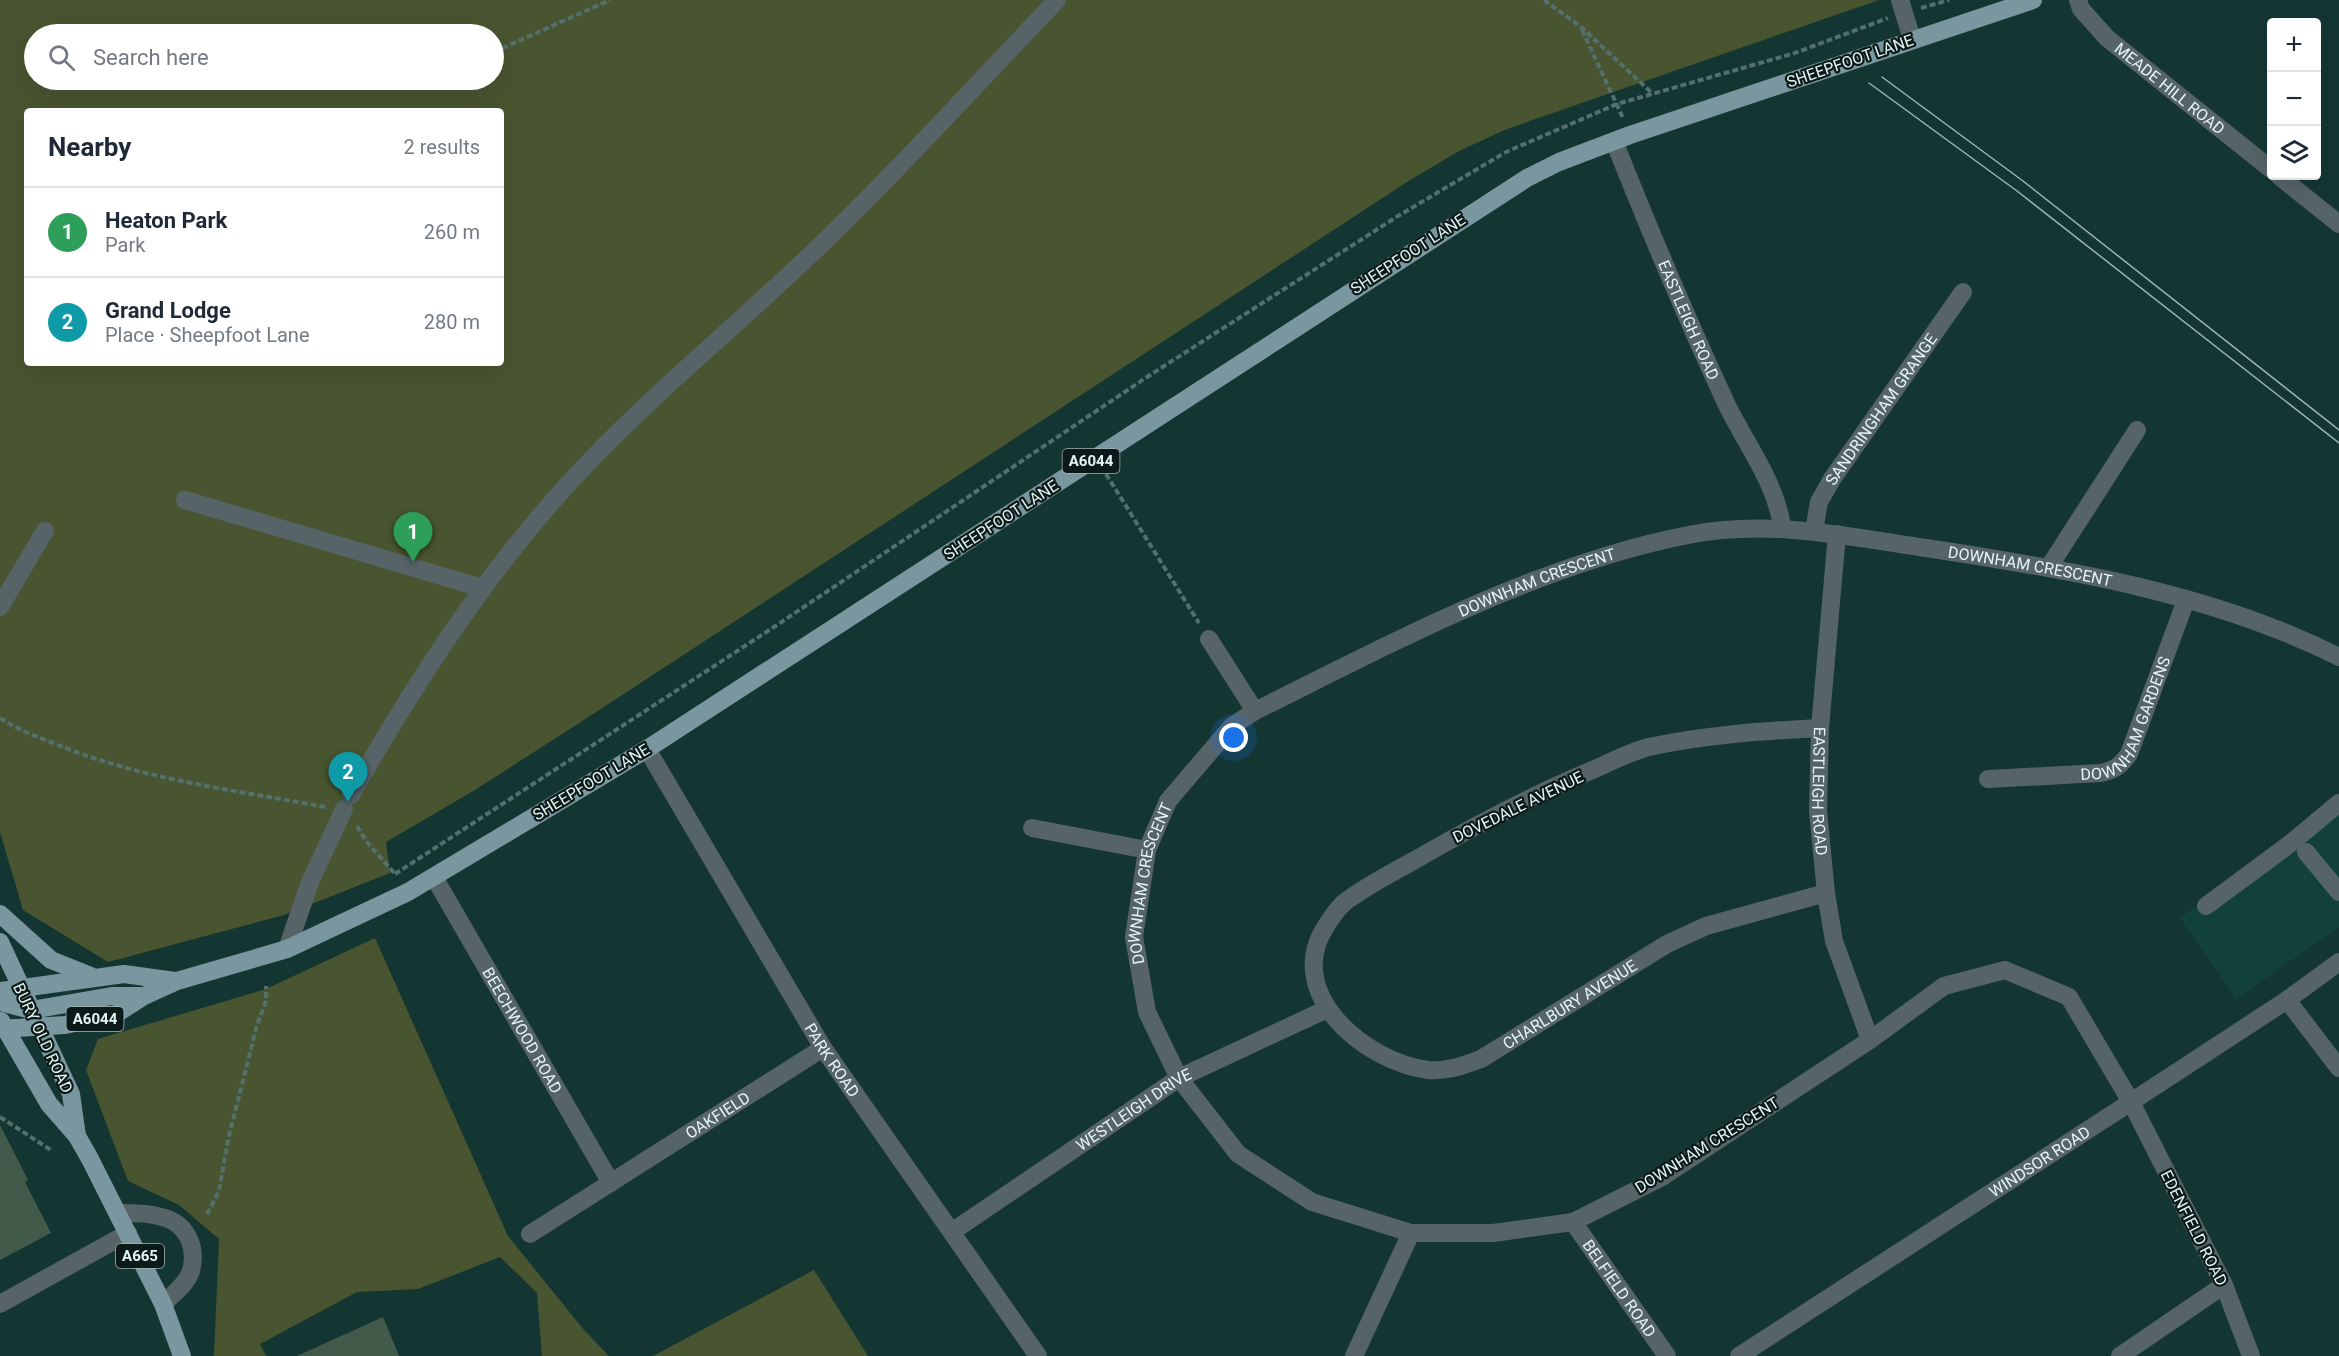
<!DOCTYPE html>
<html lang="en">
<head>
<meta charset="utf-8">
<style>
  :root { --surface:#fff; --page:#f6f6f7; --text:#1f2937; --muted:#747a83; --line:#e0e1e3; --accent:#db2777 }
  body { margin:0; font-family:Roboto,sans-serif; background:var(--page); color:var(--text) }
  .controls { position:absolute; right:18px; top:18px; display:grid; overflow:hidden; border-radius:6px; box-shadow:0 6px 24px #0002 }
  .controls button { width:54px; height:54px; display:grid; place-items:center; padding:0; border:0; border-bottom:2px solid var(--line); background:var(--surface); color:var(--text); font:30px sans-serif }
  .you { position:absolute; left:1234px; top:738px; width:21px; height:21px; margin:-15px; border:4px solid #fff; border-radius:50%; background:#1a73e8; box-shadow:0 0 0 9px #1a73e833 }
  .badge { display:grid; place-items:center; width:39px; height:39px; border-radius:50%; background:var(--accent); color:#fff; font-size:20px; font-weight:700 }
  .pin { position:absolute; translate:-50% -50px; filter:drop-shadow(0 2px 3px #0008) }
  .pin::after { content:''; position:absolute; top:32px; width:21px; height:18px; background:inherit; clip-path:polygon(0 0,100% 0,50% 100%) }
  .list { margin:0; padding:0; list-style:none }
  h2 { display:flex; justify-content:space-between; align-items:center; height:78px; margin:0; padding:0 24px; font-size:26px }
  h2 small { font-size:20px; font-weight:400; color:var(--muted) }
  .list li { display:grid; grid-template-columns:39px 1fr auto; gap:18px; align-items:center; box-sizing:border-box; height:90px; padding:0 24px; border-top:2px solid var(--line) }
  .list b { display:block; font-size:22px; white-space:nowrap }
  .list p { margin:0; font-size:20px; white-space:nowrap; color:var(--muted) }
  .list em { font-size:20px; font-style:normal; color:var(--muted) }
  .icon { flex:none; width:33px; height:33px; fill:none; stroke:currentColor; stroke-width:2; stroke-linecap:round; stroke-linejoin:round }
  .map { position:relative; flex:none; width:2339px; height:1356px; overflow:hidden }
  .search { position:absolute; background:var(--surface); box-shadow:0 6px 24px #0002; left:24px; top:24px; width:480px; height:66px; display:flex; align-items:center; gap:15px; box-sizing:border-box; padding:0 21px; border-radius:33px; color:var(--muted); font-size:22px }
  .panel { position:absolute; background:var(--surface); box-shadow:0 6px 24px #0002; left:24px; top:108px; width:480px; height:258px; border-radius:6px }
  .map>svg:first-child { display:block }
  .built { fill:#12413c }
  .green { fill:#495530; fill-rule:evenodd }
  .building { fill:#425a4a }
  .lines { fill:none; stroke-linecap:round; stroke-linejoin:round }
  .path { stroke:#53706d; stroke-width:4; stroke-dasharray:6 3; stroke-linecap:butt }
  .minor { stroke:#566468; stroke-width:18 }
  .major { stroke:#7a979f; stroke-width:18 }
  .tram { stroke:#9eb5b2; stroke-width:1.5 }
  .labels { text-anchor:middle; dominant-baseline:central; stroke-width:4.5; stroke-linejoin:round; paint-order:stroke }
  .shield { fill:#0c1b19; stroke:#a3b4b2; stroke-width:1.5 }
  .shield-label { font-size:15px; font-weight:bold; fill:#e4f6f3 }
  .street-label { font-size:16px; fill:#e4f6f3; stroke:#0c1b19 }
</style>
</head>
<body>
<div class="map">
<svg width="2339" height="1356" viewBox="0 0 2339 1356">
  <rect width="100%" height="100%" fill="#143633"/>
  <polygon class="built" points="2339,808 2339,927 2236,999 2180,918 2196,906 2203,915"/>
  <g class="green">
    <path d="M0,0H1879L1507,129L1459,151L1407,182L590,716L475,790L386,842L390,873L284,915L108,962L23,910L0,832ZM34,34H494V80H34ZM27,111H501V363H27Z"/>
    <polygon points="375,938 508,1236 584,1330 609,1356 542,1356 537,1293 500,1257 418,1289 357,1292 260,1344 266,1356 214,1356 219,1239 179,1205 128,1181 86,1070 98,1039 266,989"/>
    <polygon points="814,1270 868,1356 653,1356"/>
  </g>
  <g class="building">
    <polygon points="0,1125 28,1180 25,1182 51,1233 0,1260"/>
    <polygon points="383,1317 399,1356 297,1356"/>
  </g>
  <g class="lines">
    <g class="path">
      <polyline points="1544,0 1581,27 1653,94"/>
      <polyline points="1921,8 1949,0"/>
      <polyline points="1582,30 1623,118"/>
      <polyline points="494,52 610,0"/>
      <polyline points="1106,474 1199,623"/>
      <path d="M0,718C18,730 38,737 58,745C144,780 235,790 325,807"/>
      <polyline points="357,826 366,841 395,874"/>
      <polyline points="395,874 774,627 1147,377 1398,216 1506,152 1617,104 1795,53 1888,18"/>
      <polyline points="0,1117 51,1150"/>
      <polyline points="207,1214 219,1191 228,1140 257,1025 266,1001 266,986"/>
    </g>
    <g class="minor">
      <polyline points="1900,0 1912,39"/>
      <path id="s1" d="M2078,0L2081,9L2107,38L2272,170"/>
      <path id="s2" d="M1614,141C1649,229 1686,317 1726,403C1745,443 1776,482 1782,527"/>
      <polyline points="2279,176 2339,224"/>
      <polyline points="185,500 482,588"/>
      <path id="s3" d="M1814,531L1819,502L1832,479L1963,292"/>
      <path id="s4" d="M1837,534L1820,728L1818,811L1826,893L1834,941L1870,1040"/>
      <polyline points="2049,567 2137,430"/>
      <polyline points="0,607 45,531"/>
      <polyline points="1209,639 1255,711"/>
      <path id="s5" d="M1820,728C1762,731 1705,735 1649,747C1629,752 1609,763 1590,771C1530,796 1472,827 1415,860C1393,872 1370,884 1349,899C1341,904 1333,915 1328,923C1280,991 1363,1061 1428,1070C1447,1072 1464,1065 1481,1059L1667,944L1706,926L1826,893"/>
      <path id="s6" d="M647,749L823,1048L1038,1356"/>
      <path id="s7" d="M1988,779L2100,773C2114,771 2121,765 2129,754L2186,600"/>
      <path d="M351,795C414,685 483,577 569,483C654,390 756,311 845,221C918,149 986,74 1057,0"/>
      <polyline points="1032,828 1147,850"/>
      <polyline points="2306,852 2339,892"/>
      <path id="s8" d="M434,877L611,1183"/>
      <polyline points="2206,906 2291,843 2339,803"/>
      <polyline points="287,949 310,882 344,809"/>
      <polyline points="2287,1000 2339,1068"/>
      <path d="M118,1213C134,1213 150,1213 165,1218C188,1225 197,1249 191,1271C187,1284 172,1295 163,1304"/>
      <path id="s9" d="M1573,1222L1667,1356"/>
      <path id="s10" d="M953,1231L1179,1078L1327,1009"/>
      <path id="s11" d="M530,1234L823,1048"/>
      <polyline points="0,1304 128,1233"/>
      <polyline points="1354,1356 1411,1233"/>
      <path id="s12" d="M1739,1356L2131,1102L2287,1000L2339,962"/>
      <polyline points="2120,1356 2224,1285"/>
      <path id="s13" d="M2251,1356L2224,1285L2131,1102L2069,997L2005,970L1944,986L1870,1040L1662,1177L1573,1222L1493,1233H1411L1312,1202L1238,1154L1179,1078L1147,1012L1134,937L1147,850L1168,801L1232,726L1255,711C1392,643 1536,565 1688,535C1768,519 1846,536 1926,548C2065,569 2212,593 2339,657"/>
    </g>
    <g class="major">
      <polyline points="0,914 51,960 91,976"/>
      <polyline points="0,942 71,1094 77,1136"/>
      <polyline points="0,991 124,974 175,981"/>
      <polyline points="0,1002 31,1010 112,996 143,996"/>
      <polyline points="1,1021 49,1104 77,1136 90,1159 163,1304 182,1356"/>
      <polyline points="0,1029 65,1025 116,1014 144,996 177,981 287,949 408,892 647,749 1527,178 1559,162 1630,135 2033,0"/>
    </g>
    <g class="tram">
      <polyline points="1882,77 2023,181 2339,430"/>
      <polyline points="1869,83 2017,191 2339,443"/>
    </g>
  </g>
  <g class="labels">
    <g class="shield">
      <rect x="1062.5" y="449" width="57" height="24" rx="4.5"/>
      <rect x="66.5" y="1007" width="57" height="24" rx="4.5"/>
      <rect x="116" y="1244" width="48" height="24" rx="4.5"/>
    </g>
    <g class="shield-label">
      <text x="1091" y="461">A6044</text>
      <text x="95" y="1019">A6044</text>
      <text x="140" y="1256">A665</text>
    </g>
    <g class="street-label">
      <text transform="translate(1850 61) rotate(-19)">SHEEPFOOT LANE</text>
      <text stroke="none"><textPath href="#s1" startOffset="129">MEADE HILL ROAD</textPath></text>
      <text transform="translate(1408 254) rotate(-33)">SHEEPFOOT LANE</text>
      <text stroke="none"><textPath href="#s2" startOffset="194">EASTLEIGH ROAD</textPath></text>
      <text stroke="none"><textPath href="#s3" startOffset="141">SANDRINGHAM GRANGE</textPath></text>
      <text transform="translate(1001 520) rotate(-33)">SHEEPFOOT LANE</text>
      <text stroke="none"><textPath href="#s13" startOffset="2658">DOWNHAM CRESCENT</textPath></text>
      <text stroke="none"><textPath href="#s13" startOffset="2154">DOWNHAM CRESCENT</textPath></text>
      <text stroke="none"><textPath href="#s7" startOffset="172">DOWNHAM GARDENS</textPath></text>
      <text transform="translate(591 782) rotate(-31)">SHEEPFOOT LANE</text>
      <text stroke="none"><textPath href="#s4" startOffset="258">EASTLEIGH ROAD</textPath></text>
      <text transform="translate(1518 807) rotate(-26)">DOVEDALE AVENUE</text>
      <text stroke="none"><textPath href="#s13" startOffset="1632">DOWNHAM CRESCENT</textPath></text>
      <text stroke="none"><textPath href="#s5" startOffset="912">CHARLBURY AVENUE</textPath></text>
      <text stroke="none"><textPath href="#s8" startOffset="177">BEECHWOOD ROAD</textPath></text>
      <text transform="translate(43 1038) rotate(65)">BURY OLD ROAD</text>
      <text stroke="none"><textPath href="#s6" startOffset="362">PARK ROAD</textPath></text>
      <text stroke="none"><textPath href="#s10" startOffset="218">WESTLEIGH DRIVE</textPath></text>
      <text stroke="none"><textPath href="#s11" startOffset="222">OAKFIELD</textPath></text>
      <text transform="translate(1707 1145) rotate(-32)">DOWNHAM CRESCENT</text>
      <text stroke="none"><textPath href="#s12" startOffset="358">WINDSOR ROAD</textPath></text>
      <text transform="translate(2194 1228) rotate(63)">EDENFIELD ROAD</text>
      <text stroke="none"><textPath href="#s9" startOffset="81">BELFIELD ROAD</textPath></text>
    </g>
  </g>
</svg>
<div class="controls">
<button>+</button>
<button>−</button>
<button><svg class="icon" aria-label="layers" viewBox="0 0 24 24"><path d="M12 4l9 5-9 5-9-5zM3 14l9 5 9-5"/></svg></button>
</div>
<div class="you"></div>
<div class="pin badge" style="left:413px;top:562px;background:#2e9e5b">1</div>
<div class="pin badge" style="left:348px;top:802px;background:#0f9aa8">2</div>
<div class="search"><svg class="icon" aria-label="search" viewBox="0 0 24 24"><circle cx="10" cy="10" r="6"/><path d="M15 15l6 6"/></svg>Search here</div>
<section class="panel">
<h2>Nearby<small>2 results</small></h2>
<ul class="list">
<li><span class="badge" style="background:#2e9e5b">1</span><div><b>Heaton Park</b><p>Park</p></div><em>260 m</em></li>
<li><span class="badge" style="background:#0f9aa8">2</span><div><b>Grand Lodge</b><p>Place · Sheepfoot Lane</p></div><em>280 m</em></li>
</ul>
</section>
</div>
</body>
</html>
